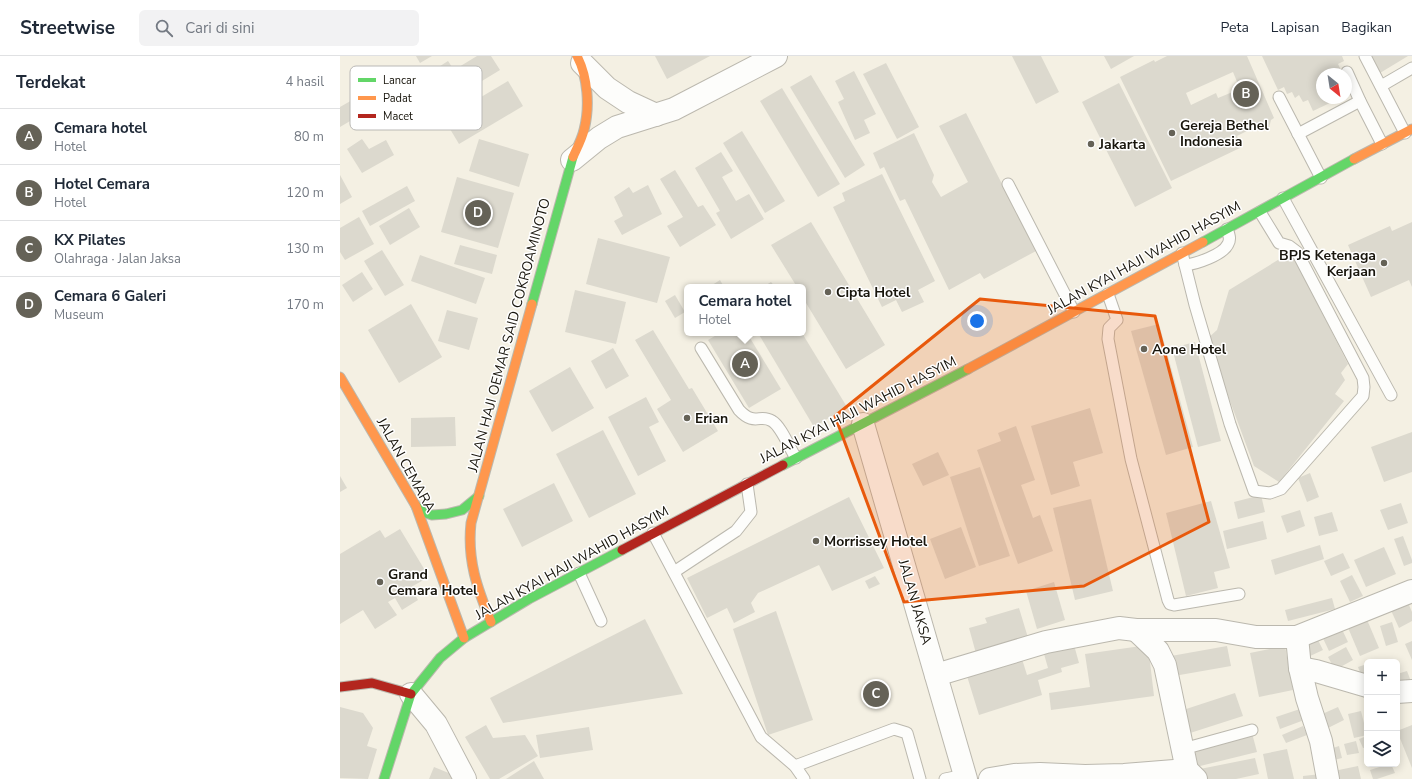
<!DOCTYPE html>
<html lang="id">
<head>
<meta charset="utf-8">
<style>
  :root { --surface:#fff; --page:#f2f2f3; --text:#1f2937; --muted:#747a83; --line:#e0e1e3; --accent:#656257 }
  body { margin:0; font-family:"Nunito Sans",sans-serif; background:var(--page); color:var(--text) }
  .controls { position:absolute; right:12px; bottom:12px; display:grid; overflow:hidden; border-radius:6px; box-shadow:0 2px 10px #0003 }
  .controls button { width:36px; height:36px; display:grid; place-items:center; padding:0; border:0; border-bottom:1px solid var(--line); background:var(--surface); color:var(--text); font:20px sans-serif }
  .compass { position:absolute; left:976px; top:12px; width:36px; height:36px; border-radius:50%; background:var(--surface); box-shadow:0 2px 10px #0003; rotate:150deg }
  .you { position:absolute; left:637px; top:265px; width:14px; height:14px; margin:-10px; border:3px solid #fff; border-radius:50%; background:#1a73e8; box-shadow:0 0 0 6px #1a73e833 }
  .badge { display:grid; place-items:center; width:26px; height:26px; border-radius:50%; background:var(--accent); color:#fff; font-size:13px; font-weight:700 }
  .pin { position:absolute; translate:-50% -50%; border:2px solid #fff; box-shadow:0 1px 4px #0006 }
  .popup { position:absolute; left:344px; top:228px; width:122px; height:52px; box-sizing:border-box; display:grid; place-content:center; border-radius:6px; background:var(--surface); filter:drop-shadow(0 1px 3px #0005); font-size:13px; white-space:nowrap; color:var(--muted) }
  .popup b { font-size:15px; color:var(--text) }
  .popup::after { content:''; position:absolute; left:50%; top:100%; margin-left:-8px; border:8px solid transparent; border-top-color:var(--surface) }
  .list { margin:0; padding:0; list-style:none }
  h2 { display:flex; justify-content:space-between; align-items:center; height:52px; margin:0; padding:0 16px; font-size:17px }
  h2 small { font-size:13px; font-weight:400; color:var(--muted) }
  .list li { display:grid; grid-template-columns:26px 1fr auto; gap:12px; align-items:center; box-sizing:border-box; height:56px; padding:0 16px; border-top:1px solid var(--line) }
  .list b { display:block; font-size:15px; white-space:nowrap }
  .list p { margin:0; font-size:13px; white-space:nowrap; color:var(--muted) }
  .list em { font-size:13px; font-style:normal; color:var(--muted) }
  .icon { flex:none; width:22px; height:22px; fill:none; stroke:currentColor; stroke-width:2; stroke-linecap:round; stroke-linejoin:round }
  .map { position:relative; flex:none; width:1072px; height:723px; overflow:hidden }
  header { display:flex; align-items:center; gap:24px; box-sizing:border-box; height:56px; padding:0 20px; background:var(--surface); border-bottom:1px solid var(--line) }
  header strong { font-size:19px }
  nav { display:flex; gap:22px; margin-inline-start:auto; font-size:14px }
  .search { width:280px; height:36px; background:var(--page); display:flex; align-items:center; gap:10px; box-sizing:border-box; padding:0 14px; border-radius:6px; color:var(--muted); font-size:15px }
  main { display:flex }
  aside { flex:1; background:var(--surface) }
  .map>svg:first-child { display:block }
  .building { fill:#dcd9ce; fill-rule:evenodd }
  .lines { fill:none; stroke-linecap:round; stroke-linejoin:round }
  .lane-casing { stroke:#bbb8ae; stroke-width:13 }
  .street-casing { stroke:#bbb8ae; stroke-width:24 }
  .fast-casing { stroke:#bbb8ae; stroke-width:11 }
  .slow-casing { stroke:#bbb8ae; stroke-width:11 }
  .jam-casing { stroke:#bbb8ae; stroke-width:11 }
  .lane { stroke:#fdfdfb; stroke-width:11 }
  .street { stroke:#fdfdfb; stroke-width:22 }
  .fast { stroke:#63d668; stroke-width:9 }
  .slow { stroke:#ff974d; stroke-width:9 }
  .jam { stroke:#b3261e; stroke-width:9 }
  .marked { fill:#e8590c; fill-opacity:0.2; stroke:#e8590c; stroke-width:3; stroke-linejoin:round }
  .poi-dot { fill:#656257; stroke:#fff; stroke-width:1.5 }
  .labels { text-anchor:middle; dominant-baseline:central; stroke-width:3; stroke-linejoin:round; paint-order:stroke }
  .poi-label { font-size:14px; font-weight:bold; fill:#18150c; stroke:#fff; text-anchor:start }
  .street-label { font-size:14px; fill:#18150c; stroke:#fff }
  .key { fill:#fff; stroke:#bab9b6; stroke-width:1 }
  .key-label { font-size:11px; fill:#18150c }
</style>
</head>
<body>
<header>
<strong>Streetwise</strong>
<div class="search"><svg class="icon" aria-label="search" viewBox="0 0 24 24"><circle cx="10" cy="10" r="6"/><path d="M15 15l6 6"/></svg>Cari di sini</div>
<nav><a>Peta</a><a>Lapisan</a><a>Bagikan</a></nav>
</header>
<main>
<aside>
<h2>Terdekat<small>4 hasil</small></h2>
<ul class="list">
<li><span class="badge">A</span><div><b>Cemara hotel</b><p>Hotel</p></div><em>80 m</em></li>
<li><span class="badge">B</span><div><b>Hotel Cemara</b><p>Hotel</p></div><em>120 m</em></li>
<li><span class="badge">C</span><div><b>KX Pilates</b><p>Olahraga · Jalan Jaksa</p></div><em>130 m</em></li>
<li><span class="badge">D</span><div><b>Cemara 6 Galeri</b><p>Museum</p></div><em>170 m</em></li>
</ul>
</aside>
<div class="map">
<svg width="1072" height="723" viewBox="0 0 1072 723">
  <rect width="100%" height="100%" fill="#f4f0e3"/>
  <g class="building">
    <polygon points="76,0 92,0 80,7"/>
    <polygon points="137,0 151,0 160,14 86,59 69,30 108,5 114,14"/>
    <polygon points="315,0 370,0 327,23"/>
    <polygon points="672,0 701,0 719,36 696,48"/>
    <polygon points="764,0 794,0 771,13"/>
    <path d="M827,0H907L934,62L931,64L929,72L925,74L917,70L897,80L902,91L831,125L780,21L814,4L815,6ZM893,16L900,33L878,42L876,37L851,49L846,37Z"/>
    <polygon points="922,0 1002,0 1004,5 998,8 1001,14 995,17 996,18 982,18 982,42 993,42 994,45 973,55 968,44 963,46 959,39 955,42 952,36 947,38 944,31 938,34"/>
    <polygon points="1031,0 1068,0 1040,17"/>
    <polygon points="546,7 579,71 557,83 523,18"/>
    <polygon points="514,15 536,58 524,64 530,77 515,84 498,46 504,43 495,25"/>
    <polygon points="471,19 525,109 505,122 450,31"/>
    <polygon points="168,25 183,50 119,88 104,63"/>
    <polygon points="779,27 832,132 795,151 742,46"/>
    <polygon points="442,32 500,128 478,141 420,45"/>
    <polygon points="14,43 22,58 0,71 0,51"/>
    <polygon points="626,57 696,195 644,223 640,217 609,234 565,143 560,145 544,111 540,113 533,97 574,77 594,119 592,126 601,141 628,126 599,70"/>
    <polygon points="402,75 445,145 425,157 383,87"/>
    <polygon points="22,83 29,93 46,84 54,99 22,117 7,93"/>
    <polygon points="139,83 189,98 179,131 129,115"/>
    <polygon points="381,96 393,115 382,121 396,145 409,138 424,163 391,183 376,157 380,155 355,112"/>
    <polygon points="335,114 358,151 363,149 376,169 340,191 327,170 343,161 320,123"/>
    <polygon points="542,118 595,225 578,234 584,246 562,256 556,244 542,251 493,151 505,145 502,137"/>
    <polygon points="0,119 12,141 0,148"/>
    <polygon points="117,121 174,137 158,192 101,176"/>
    <polygon points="308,129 322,158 282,179 274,165 283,160 274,141 289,131 293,137"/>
    <polygon points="67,130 75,145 30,170 22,155"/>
    <polygon points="69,152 80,171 50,189 39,170"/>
    <polygon points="19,161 34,188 5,204 0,196 0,172"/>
    <polygon points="471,166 545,289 506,313 463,242 463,231 457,231 431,189"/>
    <polygon points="1072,166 1072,231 1069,224 1031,241 1008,189 1050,170 1052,175"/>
    <polygon points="258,182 330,201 317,247 246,228"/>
    <polygon points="120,189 157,199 152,218 114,208"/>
    <polygon points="42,194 64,229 45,240 24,205"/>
    <polygon points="951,196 1008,308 1001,317 1005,324 995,338 1004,345 939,426 914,410 867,283 877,274 889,234"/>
    <polygon points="80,199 145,222 136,248 71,225"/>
    <polygon points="22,216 33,233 13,246 2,229"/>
    <polygon points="380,224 384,231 369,231"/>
    <polygon points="431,226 435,231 423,231"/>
    <polygon points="235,234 286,246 276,288 225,276"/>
    <polygon points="335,239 345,256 335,262 325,245"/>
    <polygon points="71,248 102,301 59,327 28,274"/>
    <polygon points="107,254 138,262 129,294 98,285"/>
    <polygon points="819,268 853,391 826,399 791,275"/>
    <polygon points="313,274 349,333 352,332 378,375 343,396 317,353 331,344 295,284"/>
    <polygon points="380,277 407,277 441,333 409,352 368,284"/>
    <polygon points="418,277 462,277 507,351 474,371"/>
    <polygon points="855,286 881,385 858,391 832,292"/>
    <polygon points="273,292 289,320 266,333 251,305"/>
    <polygon points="230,311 254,352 212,376 189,335"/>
    <polygon points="306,341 319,366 309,371 326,405 298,420 268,361"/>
    <polygon points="750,352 763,397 733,406 740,430 711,439 691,370"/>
    <polygon points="115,361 116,390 71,391 71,362"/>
    <polygon points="676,370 695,424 681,429 693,462 700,459 713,495 678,508 637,394 661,385 658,377"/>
    <polygon points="263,374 296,438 249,462 216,398"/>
    <polygon points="1072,376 1072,416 1044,426 1031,391"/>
    <polygon points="598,396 609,419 583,430 572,408"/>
    <polygon points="640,411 670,500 639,510 610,421"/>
    <polygon points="970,417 979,441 967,446 958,422"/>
    <polygon points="0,420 7,432 0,436"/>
    <polygon points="214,427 233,465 182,491 163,453"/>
    <polygon points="921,439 925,456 898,463 894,446"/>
    <polygon points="509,441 544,512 492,535 479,509 418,537 411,547 415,556 394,567 387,552 367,562 347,522"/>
    <polygon points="751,443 773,535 735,544 713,452"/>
    <polygon points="871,445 890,512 874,516 878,532 846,540 826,457"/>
    <polygon points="1061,447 1068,467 1048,474 1040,454"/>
    <polygon points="960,454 965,470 947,477 941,460"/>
    <polygon points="992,456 998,475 979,480 974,461"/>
    <polygon points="923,465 927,483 887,493 883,475"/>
    <polygon points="621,471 636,511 605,523 590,483"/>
    <polygon points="60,473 89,521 71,531 78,544 62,554 55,542 48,546 57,559 35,573 23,554 0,568 0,498 40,474 45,482"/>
    <polygon points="1063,480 1072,504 1072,507 1064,510 1054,483"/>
    <polygon points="980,489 984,503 935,519 931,504"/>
    <polygon points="1044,491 1056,518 1026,531 1014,504"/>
    <polygon points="1003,497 1010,512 991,520 984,505"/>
    <polygon points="1012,519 1023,540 1010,546 1000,525"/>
    <polygon points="535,520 540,528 529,533 525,525"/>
    <polygon points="714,526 725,564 697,573 686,535"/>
    <polygon points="992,542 995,553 948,565 945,554"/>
    <polygon points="1066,542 1072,556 1072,565 1059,572 1049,550"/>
    <polygon points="679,552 689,585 637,601 629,572 647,567 645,562"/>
    <polygon points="436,555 473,664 428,679 393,573"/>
    <polygon points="1025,559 1039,592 1020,600 1006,567"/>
    <polygon points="305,563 343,638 163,667 150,642"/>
    <polygon points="1052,566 1058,586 1046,590 1040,570"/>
    <polygon points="999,567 1008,586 989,595 980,576"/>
    <polygon points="977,582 983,594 968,601 962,589"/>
    <polygon points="1072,585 1072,604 1065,588"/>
    <polygon points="734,589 739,607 721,612 722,616 698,624 702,639 639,659 627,620 682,603 687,619 708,612 704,598"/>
    <polygon points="808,589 814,640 711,654 709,637 750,631 745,598"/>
    <polygon points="887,590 891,610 834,620 831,600"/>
    <polygon points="945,590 953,634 919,641 910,597"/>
    <polygon points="1006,591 1013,604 995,614 988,601"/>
    <polygon points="1027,608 1027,629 1025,629 1018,611"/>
    <polygon points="1067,615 1072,628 1057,629 1057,618"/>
    <polygon points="895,637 903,660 847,678 840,655"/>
    <polygon points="0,651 23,657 33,672 27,690 37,693 28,723 0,722"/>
    <polygon points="998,651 1004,664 986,673 980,659"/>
    <polygon points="963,652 967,663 940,673 936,661"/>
    <polygon points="1021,655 1027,679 1014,682 1008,658"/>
    <polygon points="146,669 153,682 185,679 198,700 159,723 150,723 125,681"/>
    <polygon points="1072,669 1072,712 1057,675"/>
    <polygon points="963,670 967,679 946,687 942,679"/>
    <polygon points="249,671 253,694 200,702 196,679"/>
    <polygon points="912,677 917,696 852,712 847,693"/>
    <polygon points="1027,680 1027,691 1023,692 1019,683"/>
    <polygon points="1016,685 1019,697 1007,699 1004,688"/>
    <polygon points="999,690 1002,702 990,705 987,694"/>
    <polygon points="947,693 954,723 928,723 923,698"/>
    <polygon points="915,702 919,718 896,723 862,723 860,713"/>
    <polygon points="194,705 204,723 166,723"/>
    <polygon points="1049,708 1051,708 1055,717 1037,723 1033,723 1030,714"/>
    <polygon points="1018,710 1021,723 991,723 989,716"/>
    <polygon points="94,711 116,720 117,723 89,723"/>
    <polygon points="981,718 982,723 963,723 963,720"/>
  </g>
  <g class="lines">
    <g class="lane-casing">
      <g id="lane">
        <polyline points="1025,0 1065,77"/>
        <polyline points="1007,16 1020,45 1042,88"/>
        <polyline points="1041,30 1072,12"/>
        <polyline points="939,41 981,122"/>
        <polyline points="958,78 1020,45"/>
        <polyline points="668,128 734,256"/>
        <polyline points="943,142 1051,339"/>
        <polyline points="842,197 855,249 890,368 914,435 930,437 941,433 1023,340 1024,331 1023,322 957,196 949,190 939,187 920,156"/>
        <path d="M845,209C856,208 883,199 888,188C891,183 889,178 887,173"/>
        <polyline points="768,238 777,264 769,272 768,283 791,403 828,544 830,548 834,549 899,538"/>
        <path d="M361,292L399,354C415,371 420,357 432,365C441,370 450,393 456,402"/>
        <polyline points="313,477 421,681 455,710 464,723"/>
        <polyline points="334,516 396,475 411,456 407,428"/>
        <polyline points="239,517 261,565"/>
        <polyline points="843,693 912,674"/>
        <polyline points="455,710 554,673 567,677 580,723"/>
        <polyline points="605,723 625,719"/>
      </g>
    </g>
    <g class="street-casing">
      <g id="street">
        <polyline points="242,7 267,32 288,46 316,59"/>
        <polyline points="232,104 259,82 277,71 334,53 436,0"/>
        <polyline points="523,368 626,723"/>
        <polyline points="796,574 818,595 825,609 847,714 856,723"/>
        <polyline points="957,581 960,612 967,642 981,685 988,723"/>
        <polyline points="960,612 976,615 1027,630"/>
        <polyline points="596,619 706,586 779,572 796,574 876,574 916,581 957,581 1072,535"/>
        <polyline points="1057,636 1072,635"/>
        <polyline points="71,638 96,668 125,723"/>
        <polyline points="650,723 674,719 700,718 745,720 784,719 847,714"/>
      </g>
    </g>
    <g class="fast-casing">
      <g id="fast">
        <polyline points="863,186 1014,103"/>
        <polyline points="192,248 233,101"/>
        <polyline points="443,409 628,313"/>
        <polyline points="76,450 83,456 92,459 106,458 122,454 139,440"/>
        <polyline points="44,723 71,638 100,602 124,582 189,543 282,494"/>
      </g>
    </g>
    <g class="slow-casing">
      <g id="slow">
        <path d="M233,101C237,92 242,83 244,74C250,51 248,21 237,0"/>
        <polyline points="1014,103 1072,73"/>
        <polyline points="628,313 863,186"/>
        <polyline points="0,321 76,450 124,582"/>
        <path d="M151,566C137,532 127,504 131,467L192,248"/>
      </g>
    </g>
    <g class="jam-casing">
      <g id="jam">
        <polyline points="282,494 443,409"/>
        <polyline points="0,631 32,627 71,638"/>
      </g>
    </g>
    <use href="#lane" class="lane"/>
    <use href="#street" class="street"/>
    <use href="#fast" class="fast"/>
    <use href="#slow" class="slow"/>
    <use href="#jam" class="jam"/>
  </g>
  <path class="marked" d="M640,243L815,260L869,466L744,530L564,546L495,360Z"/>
  <g class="poi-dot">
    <circle cx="832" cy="77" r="4"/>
    <circle cx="751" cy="88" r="4"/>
    <circle cx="1044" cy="207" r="4"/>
    <circle cx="488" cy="236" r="4"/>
    <circle cx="804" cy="293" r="4"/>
    <circle cx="347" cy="362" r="4"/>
    <circle cx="476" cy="485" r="4"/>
    <circle cx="40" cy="526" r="4"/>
  </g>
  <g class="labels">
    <g class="poi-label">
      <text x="840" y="69">Gereja Bethel<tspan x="840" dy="16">Indonesia</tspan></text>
      <text x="759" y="88">Jakarta</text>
      <text x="1036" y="199" text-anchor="end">BPJS Ketenaga<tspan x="1036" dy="16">Kerjaan</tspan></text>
      <text x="496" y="236">Cipta Hotel</text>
      <text x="812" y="293">Aone Hotel</text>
      <text x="355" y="362">Erian</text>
      <text x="484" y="485">Morrissey Hotel</text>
      <text x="48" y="518">Grand<tspan x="48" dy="16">Cemara Hotel</tspan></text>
    </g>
    <g class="street-label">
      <text transform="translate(804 202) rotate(-29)">JALAN KYAI HAJI WAHID HASYIM</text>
      <text transform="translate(169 279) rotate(-75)">JALAN HAJI OEMAR SAID COKROAMINOTO</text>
      <text transform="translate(518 354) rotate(-27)">JALAN KYAI HAJI WAHID HASYIM</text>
      <text transform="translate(66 409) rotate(61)">JALAN CEMARA</text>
      <text transform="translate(232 507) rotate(-29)">JALAN KYAI HAJI WAHID HASYIM</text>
      <text transform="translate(575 546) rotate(74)">JALAN JAKSA</text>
    </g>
  </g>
  <rect x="10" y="10" width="132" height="64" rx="6" class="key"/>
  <rect x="18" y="22" width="18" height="4" fill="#63d668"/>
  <rect x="18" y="40" width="18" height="4" fill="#ff974d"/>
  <rect x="18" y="58" width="18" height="4" fill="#b3261e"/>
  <g class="key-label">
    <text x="43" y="28">Lancar</text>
    <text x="43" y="46">Padat</text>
    <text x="43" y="64">Macet</text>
  </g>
</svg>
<div class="controls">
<button>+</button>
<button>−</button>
<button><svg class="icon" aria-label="layers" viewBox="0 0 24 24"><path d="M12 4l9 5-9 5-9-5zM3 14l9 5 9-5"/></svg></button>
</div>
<svg class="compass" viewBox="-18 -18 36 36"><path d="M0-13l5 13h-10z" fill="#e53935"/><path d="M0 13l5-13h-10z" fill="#747a83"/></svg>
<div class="you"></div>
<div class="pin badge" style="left:405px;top:308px">A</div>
<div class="popup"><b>Cemara hotel</b>Hotel</div>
<div class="pin badge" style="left:906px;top:38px">B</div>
<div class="pin badge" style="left:536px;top:638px">C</div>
<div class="pin badge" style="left:138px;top:157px">D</div>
</div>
</main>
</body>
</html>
